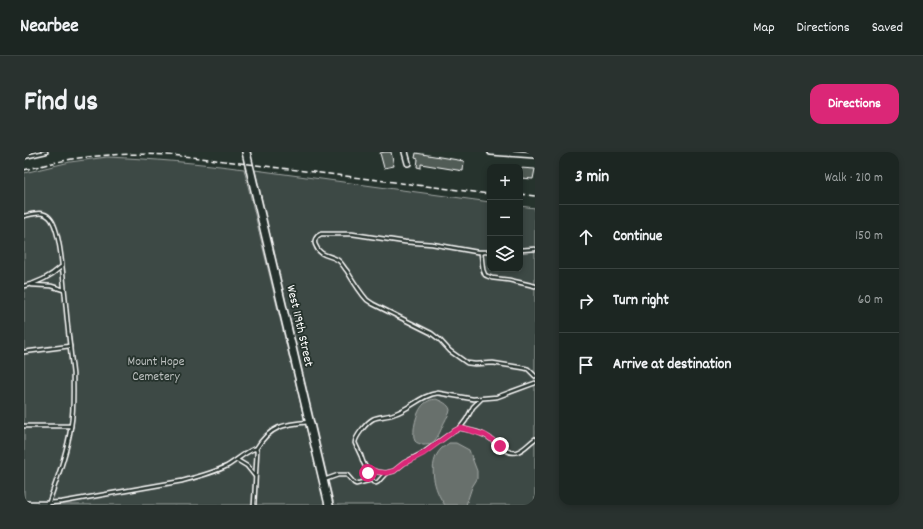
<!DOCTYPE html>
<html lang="en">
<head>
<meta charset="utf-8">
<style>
  :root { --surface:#1c2622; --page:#29322f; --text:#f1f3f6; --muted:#a0a5a5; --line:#3a4340; --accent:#db2777 }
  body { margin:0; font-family:Dekko,sans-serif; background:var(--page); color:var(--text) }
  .controls { position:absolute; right:12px; top:12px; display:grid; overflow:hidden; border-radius:8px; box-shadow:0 2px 6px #0003 }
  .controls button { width:36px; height:36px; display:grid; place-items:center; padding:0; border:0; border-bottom:1px solid var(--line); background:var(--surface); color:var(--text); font:20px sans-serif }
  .stop { position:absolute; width:12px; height:12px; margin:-9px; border:3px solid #db2777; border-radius:50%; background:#fff }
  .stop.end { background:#db2777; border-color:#fff; box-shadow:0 1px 4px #0008 }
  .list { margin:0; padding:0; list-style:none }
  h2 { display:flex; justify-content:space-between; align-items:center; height:52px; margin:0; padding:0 16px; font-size:17px }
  h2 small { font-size:13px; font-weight:400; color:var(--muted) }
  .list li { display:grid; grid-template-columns:26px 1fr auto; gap:12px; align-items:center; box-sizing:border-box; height:64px; padding:0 16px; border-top:1px solid var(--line) }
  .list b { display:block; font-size:15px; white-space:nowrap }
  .list em { font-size:13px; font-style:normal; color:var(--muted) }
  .icon { flex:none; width:22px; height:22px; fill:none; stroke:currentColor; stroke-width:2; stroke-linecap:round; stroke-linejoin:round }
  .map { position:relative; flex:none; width:511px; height:353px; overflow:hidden; border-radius:12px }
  header { display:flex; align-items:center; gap:24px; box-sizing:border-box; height:56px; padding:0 20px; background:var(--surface); border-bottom:1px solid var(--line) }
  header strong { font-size:19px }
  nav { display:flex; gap:22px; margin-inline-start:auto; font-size:14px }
  .intro { display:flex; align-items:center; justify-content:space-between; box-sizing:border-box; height:96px; padding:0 24px }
  h1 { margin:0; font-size:28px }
  .button { padding:10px 18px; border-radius:12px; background:var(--accent); color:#fff; font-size:14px; font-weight:700 }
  main { display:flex; gap:24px; padding:0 24px }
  aside { flex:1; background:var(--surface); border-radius:12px; box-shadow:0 2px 6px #0003 }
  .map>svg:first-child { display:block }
  .green { fill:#3e4944; stroke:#9ea4a2 }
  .water { fill:#67706c; stroke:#a4a9a7 }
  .building { fill:#515c57; stroke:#fff }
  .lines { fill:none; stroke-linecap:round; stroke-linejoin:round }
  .lane-casing { stroke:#fff; stroke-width:5.5 }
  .street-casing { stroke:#fff; stroke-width:8 }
  .secondary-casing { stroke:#fff; stroke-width:10 }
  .lane { stroke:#26332d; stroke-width:2.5 }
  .street { stroke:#26332d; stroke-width:5 }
  .secondary { stroke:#26332d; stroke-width:7 }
  .rail { stroke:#fff; stroke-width:1.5; stroke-dasharray:6 3; stroke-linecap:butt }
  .route { stroke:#db2777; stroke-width:5 }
  .labels { text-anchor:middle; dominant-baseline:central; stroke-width:3.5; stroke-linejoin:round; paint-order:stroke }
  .street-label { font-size:13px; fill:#fff; stroke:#26332d }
  .park-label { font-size:13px; fill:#bbbfbe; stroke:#26332d }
</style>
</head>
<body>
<header>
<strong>Nearbee</strong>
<nav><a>Map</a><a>Directions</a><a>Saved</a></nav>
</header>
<div class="intro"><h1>Find us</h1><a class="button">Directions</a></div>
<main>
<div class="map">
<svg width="511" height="353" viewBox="0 0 511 353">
  <rect width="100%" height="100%" fill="#26332d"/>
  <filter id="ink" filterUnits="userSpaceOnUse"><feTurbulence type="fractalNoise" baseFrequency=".025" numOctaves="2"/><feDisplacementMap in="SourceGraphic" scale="8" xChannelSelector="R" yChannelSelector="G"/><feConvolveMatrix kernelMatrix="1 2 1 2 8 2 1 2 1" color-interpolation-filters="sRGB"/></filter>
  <g filter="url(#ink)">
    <g class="green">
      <path d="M83,5C129,7 175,11 220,17L301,353H0V21L46,10Z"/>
      <polygon points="231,18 466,50 466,117 496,117 496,54 511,56 511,353 310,353"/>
    </g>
    <g class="water">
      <path d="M412,247C417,249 425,252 426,258C426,262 422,266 421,269C416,278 413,294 399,293C397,292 392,291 391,289C389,286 390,280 390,277C392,264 396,248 412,247Z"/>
      <path d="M425,291H432L445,298L453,319V327L448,335L442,353H421C410,339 403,311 417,297C420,294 423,293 425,291Z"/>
    </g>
    <g class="building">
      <polygon points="361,0 367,0 370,14 360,16 356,1"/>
      <polygon points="392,1 440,9 439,19 397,12 397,16 393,15 394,7 391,6"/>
      <polygon points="496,16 511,17 509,27 496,26"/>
    </g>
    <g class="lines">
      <g class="lane-casing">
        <g id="lane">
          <polyline points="0,5 22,0"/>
          <path d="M0,64C9,62 19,58 26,66C37,78 39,127 41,144C43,170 46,196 49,222C49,239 50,257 47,274C43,301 33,327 24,353"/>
          <polyline points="496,98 511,97"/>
          <path d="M466,100H453L408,92L381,90L328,82H297C292,84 289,89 292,94C296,105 308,103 315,109C318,111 320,116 323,119C329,129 335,139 343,148L349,152L407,181L416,188L426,199L443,211L451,212L469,211L500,216L504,217L511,224"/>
          <polyline points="457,101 459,118 461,123 463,124 468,126 485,128 511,134"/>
          <polyline points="8,133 27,134 40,138"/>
          <path d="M0,134C14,131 27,124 37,115"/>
          <polyline points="0,200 46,194"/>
          <path d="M457,247L449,255L442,268L436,276L427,281L399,301L380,311L370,319L362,321L354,330L352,331L349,330L339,310L337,304L331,291C331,285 343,270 349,267C355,264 363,265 370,262C386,257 397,243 414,241L449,247L473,245L511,231"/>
          <polyline points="0,274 47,274"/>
          <path d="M436,276C444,278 453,279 460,283C471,287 482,304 493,300C500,298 505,291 511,287"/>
          <path d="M232,297C246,274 260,272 285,270"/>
          <polyline points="213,308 223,314 231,324"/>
          <polyline points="342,316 354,320 362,321"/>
          <polyline points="300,328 314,323 323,323 330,331 332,332 347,328"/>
          <path d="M0,351H24L38,350L158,329C173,325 189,321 203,314C212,309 221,300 230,297H232L233,299L230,353"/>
        </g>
      </g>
      <g class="street-casing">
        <g id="street">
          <polyline points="381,0 384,11"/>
          <polyline points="467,0 511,3"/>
        </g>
      </g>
      <g class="secondary-casing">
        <polyline id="secondary" points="222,0 305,353"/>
      </g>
      <use href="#lane" class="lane"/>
      <use href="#street" class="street"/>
      <use href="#secondary" class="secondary"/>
      <g class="rail">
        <path d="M0,18C16,14 32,10 48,7C88,1 128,1 168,5L466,42"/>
        <polyline points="496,42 511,44"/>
      </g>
    </g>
  </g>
  <g class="lines" filter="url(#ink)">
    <polyline class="route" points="344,321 341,316 354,320 362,321 370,319 380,311 399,302 427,281 436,276 444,278 461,283 470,289 476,294"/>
  </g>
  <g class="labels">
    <g class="street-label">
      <text transform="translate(275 174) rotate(77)">West 119th Street</text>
    </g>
    <g class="park-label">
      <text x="132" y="210">Mount Hope<tspan x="132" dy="15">Cemetery</tspan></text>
    </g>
  </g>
</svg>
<div class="controls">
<button>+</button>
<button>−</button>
<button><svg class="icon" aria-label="layers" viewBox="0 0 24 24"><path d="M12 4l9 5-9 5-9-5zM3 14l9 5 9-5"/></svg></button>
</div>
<div class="stop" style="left:344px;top:321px"></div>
<div class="stop end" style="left:476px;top:294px"></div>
</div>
<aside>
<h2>3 min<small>Walk · 210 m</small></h2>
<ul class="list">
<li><svg class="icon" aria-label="ahead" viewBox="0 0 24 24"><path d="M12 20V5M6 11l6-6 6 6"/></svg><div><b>Continue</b></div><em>150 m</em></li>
<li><svg class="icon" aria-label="right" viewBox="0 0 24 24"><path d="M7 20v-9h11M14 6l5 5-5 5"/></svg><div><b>Turn right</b></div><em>60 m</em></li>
<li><svg class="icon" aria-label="arrive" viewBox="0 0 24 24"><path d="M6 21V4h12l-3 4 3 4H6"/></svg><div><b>Arrive at destination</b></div></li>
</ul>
</aside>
</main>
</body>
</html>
